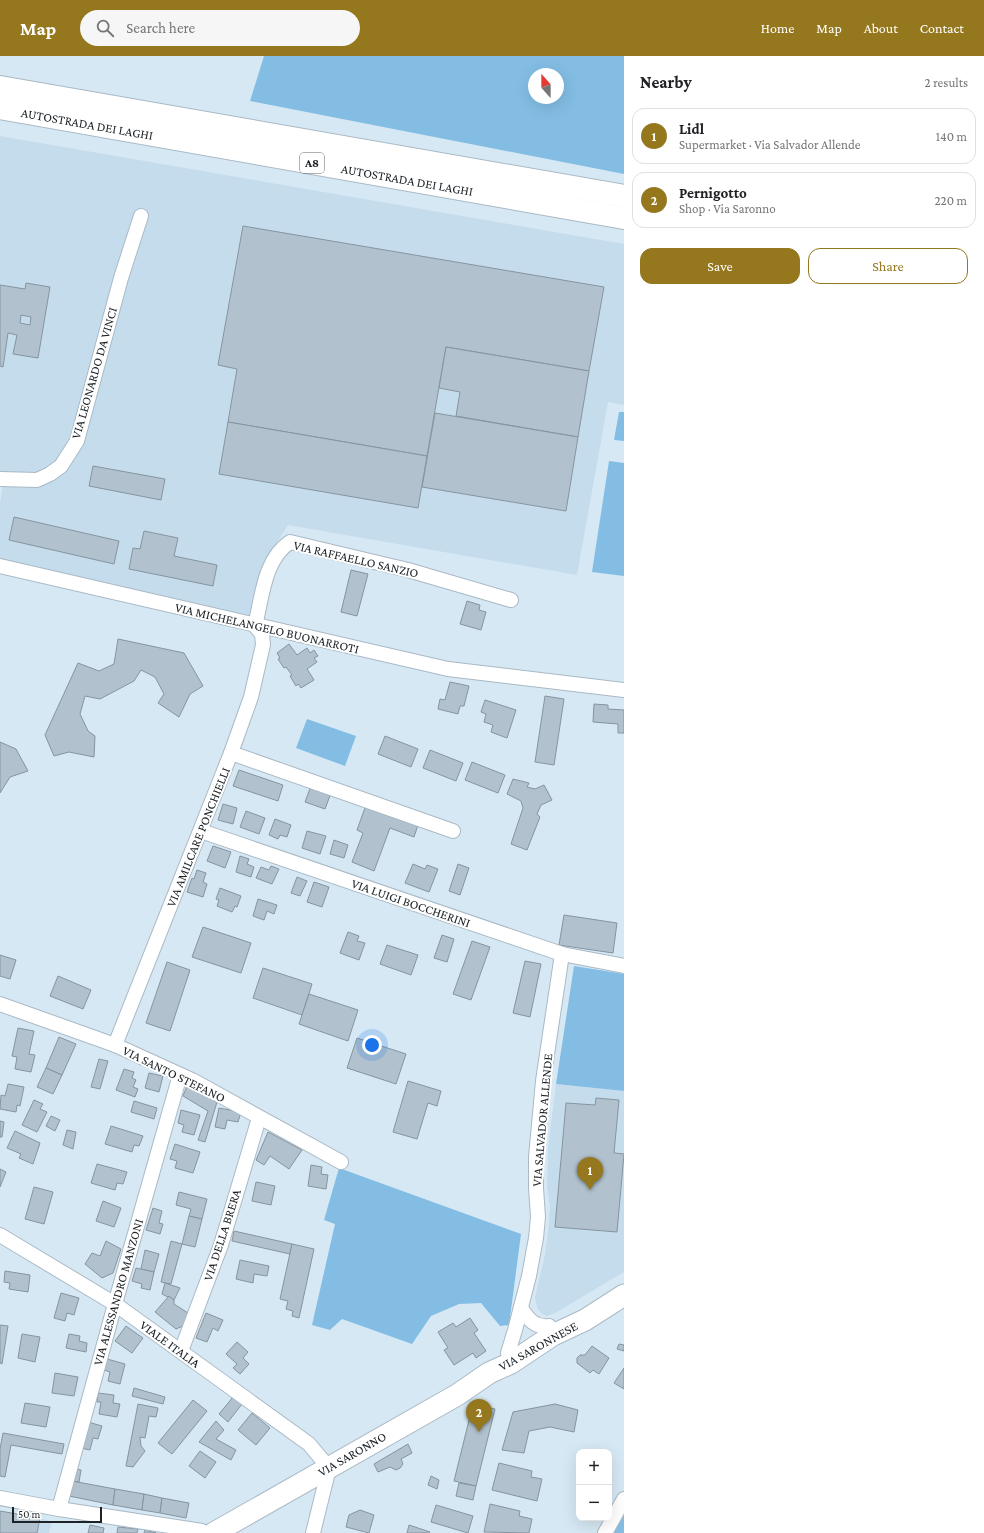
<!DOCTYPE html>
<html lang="en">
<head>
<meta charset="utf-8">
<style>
  :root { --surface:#fff; --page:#f6f6f6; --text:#202124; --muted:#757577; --line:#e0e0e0; --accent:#95771e }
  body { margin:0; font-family:"Crimson Pro",serif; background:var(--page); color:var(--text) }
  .controls { position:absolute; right:12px; bottom:12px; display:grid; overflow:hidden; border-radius:8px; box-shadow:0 4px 16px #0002 }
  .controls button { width:36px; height:36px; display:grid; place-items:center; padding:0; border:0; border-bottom:1px solid var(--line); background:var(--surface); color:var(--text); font:20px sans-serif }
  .compass { position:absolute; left:528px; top:12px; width:36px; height:36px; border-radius:50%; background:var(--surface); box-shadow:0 4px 16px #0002; rotate:339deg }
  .scale { position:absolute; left:12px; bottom:10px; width:90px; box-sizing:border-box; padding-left:4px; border:2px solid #1c2226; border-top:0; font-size:11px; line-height:14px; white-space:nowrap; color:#1c2226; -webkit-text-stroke:3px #fff; paint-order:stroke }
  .you { position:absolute; left:372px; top:989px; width:14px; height:14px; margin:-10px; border:3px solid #fff; border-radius:50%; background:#1a73e8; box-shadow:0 0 0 6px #1a73e833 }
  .badge { display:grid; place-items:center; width:26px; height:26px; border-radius:50%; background:var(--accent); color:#fff; font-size:13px; font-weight:700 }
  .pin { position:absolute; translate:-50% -33px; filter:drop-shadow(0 1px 2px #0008) }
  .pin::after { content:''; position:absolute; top:21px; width:14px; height:12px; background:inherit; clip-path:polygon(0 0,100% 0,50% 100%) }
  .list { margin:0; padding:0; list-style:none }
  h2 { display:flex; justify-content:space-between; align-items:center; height:52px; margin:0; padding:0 16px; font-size:17px }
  h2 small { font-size:13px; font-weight:400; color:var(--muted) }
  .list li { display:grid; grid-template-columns:26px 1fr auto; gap:12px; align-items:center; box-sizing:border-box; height:56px; margin:0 8px 8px; padding:0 8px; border:1px solid var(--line); border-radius:12px }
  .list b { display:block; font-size:15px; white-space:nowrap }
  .list p { margin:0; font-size:13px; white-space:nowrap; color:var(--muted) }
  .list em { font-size:13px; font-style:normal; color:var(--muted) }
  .actions { display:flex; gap:8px; padding:12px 16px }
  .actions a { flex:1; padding:9px 0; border:1px solid var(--accent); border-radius:12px; text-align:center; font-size:14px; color:var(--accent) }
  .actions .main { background:var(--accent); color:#fff }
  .icon { flex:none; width:22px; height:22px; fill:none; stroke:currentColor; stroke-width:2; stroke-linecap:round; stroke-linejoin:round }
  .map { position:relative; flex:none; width:624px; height:1477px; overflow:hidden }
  header { display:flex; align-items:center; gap:24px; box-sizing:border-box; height:56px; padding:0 20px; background:var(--accent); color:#fff }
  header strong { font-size:19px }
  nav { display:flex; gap:22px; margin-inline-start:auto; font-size:14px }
  .search { width:280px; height:36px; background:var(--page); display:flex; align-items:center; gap:10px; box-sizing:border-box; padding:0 14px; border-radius:22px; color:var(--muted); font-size:15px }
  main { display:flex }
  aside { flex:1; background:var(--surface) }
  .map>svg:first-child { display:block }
  .built { fill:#c5dced }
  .green { fill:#83bde4; fill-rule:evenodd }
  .building { fill:#b1c2ce; stroke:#8595a0; fill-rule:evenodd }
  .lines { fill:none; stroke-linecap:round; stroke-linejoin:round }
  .street-casing { stroke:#a9b9c5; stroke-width:16 }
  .primary-casing { stroke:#a9b9c5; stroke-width:23 }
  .highway-casing { stroke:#a9b9c5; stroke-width:24 }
  .street { stroke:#fff; stroke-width:14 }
  .primary { stroke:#fff; stroke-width:21 }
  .highway { stroke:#fff; stroke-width:22 }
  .labels { text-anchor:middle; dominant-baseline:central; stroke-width:4; stroke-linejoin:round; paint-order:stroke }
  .shield { fill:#fff; stroke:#606467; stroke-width:1 }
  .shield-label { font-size:12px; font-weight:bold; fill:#1c2226 }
  .street-label { font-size:13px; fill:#1c2226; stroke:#fff }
</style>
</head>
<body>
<header>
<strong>Map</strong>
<div class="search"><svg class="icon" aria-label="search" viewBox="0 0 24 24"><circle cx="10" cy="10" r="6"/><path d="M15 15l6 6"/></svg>Search here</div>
<nav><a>Home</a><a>Map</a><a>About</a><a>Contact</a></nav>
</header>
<main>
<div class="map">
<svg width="624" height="1477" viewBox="0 0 624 1477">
  <rect width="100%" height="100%" fill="#d6e8f4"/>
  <g class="built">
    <polygon points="0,80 624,188 624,349 608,346 577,519 288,469 262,510 251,564 0,503 0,447 4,421 0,420"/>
    <polygon points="556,1028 624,1035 624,1216 555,1257 547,1260 542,1258 537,1252 535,1242 545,1198 548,1176 550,1150 547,1132 548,1092"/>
    <polygon points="0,1455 40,1462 52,1466 49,1477 0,1477"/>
  </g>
  <g class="green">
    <path d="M264,0H624V118L250,45ZM534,18H558V42H534Z"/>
    <polygon points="619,356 624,356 624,385 614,384"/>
    <polygon points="609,405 624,407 624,520 592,516"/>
    <polygon points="307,663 356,680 345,710 296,692"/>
    <polygon points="574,910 624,918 624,1035 556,1028"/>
    <polygon points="339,1112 521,1178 509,1269 500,1270 481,1247 459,1248 431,1260 412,1288 342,1263 330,1274 312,1269 335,1168 324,1164"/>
    <polygon points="624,1459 624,1477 614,1477"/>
  </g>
  <g class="building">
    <polygon points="243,170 604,231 589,315 446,291 427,400 228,366 237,313 218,309"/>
    <path d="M26,227L50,231L38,302L13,298L17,279L8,277L3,311L0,310V229L25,233ZM21,259L31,261L30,269L20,267Z"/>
    <polygon points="446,291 589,315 578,381 456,360 460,336 439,332"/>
    <polygon points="435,357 578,381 566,455 422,431"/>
    <polygon points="228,366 427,400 418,452 219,418"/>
    <polygon points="93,410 165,423 161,444 89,430"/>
    <polygon points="14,461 119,485 114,508 9,484"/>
    <polygon points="144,475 178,482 174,500 217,509 213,530 129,513 133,492 140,493"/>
    <polygon points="351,514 368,518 357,560 341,556"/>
    <polygon points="467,545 480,549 479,554 486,556 481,574 460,568"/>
    <polygon points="118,583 184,597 203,630 190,638 179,661 158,647 164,638 155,621 141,614 134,625 100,643 85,640 80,658 88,675 95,680 94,701 69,696 54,700 45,679 78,607 99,615 114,608"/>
    <polygon points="289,588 297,599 307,592 310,597 314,594 318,600 314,602 317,606 307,613 314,624 301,632 298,628 296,630 290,620 292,619 286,611 284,612 278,603 280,602 277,597"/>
    <polygon points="450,626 469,630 464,650 460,650 458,658 438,653 440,643 445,644"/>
    <polygon points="545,640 564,643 554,709 535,706"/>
    <polygon points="485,644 516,654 507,682 491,676 493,669 484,666 486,658 481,656"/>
    <polygon points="594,648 608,649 608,653 624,654 624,677 618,677 618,668 593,666"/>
    <polygon points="385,680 418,693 411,711 378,698"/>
    <polygon points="0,686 16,693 28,715 10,721 0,737"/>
    <polygon points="430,694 463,707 456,725 423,712"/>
    <polygon points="472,706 505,719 498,737 465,724"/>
    <polygon points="239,714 283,729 278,745 233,730"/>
    <polygon points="513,723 529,727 527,731 535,733 544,729 552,744 541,749 537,758 540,761 527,794 511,788 523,752 521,745 507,738"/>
    <polygon points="311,730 331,737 325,753 305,746"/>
    <polygon points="223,748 237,752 233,768 218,764"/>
    <polygon points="366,749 418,769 414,781 390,772 374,815 352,806 363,777 357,774"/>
    <polygon points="246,755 265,762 259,778 240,771"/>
    <polygon points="275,763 291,769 287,781 280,779 278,783 269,779"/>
    <polygon points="307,775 326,780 320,798 302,792"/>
    <polygon points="334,784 348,789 344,802 330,798"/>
    <polygon points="213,790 231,796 225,812 207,805"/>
    <polygon points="240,800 249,803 247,808 254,811 251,821 236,816"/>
    <polygon points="413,808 425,813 427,809 438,813 429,836 405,827"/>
    <polygon points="458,808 469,812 460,839 449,835"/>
    <polygon points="271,810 279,813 272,828 256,822 261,811 269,814"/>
    <polygon points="197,814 206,817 203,826 207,828 203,841 187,836 192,822 194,823"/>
    <polygon points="297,821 307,825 300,840 291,837"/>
    <polygon points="314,826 329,831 322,851 307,846"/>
    <polygon points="220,832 241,840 237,851 235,850 232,856 217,850 219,844 216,843"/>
    <polygon points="258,843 277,849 274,858 267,855 264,864 253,860"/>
    <polygon points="564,859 617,867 613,897 559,889"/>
    <polygon points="203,871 251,887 241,917 192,901"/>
    <polygon points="348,876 359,880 357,885 365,887 359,904 340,897"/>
    <polygon points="442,879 454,883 447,906 434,902"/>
    <polygon points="472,885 490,891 471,944 453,938"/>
    <polygon points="387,889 418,899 411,919 380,908"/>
    <polygon points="0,899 16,904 10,923 0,920"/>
    <polygon points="525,905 541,908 530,961 513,957"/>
    <polygon points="167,906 190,914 170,975 146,967"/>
    <polygon points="263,912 312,928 302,959 253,942"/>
    <polygon points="58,920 91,934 83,953 50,940"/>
    <polygon points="309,938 358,954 348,985 299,968"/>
    <polygon points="18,972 34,975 29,998 35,999 31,1016 15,1013 17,1001 12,1000"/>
    <polygon points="59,981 76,988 62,1019 46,1012"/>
    <polygon points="357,982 406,998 396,1028 347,1012"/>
    <polygon points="99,1003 108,1005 100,1033 91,1031"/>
    <polygon points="46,1012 62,1019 53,1038 37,1031"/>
    <polygon points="124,1013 134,1016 132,1022 136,1024 133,1031 138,1033 135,1041 116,1034"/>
    <polygon points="149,1017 163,1020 159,1036 145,1032"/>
    <polygon points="408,1025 441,1035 437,1050 428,1047 417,1083 393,1076"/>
    <polygon points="8,1028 24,1031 20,1050 17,1049 16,1056 0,1053 1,1039 5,1040"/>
    <polygon points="187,1030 217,1046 205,1086 198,1084 208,1055 183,1040"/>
    <polygon points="596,1042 619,1044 614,1097 624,1098 617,1176 555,1171 566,1047 595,1049"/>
    <polygon points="34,1044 43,1048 40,1053 47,1056 37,1076 22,1069"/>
    <polygon points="134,1045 157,1052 154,1063 131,1056"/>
    <polygon points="219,1052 241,1056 238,1066 227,1064 225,1073 215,1071"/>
    <polygon points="181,1054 200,1059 194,1079 182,1076 184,1069 178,1067"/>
    <polygon points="51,1060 60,1064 55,1075 46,1070"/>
    <polygon points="0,1065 4,1066 2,1081 0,1081"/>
    <polygon points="111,1070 143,1080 139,1090 134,1089 132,1096 105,1088"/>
    <polygon points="67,1074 76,1076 73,1093 63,1089"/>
    <polygon points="15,1075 40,1087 33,1108 19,1102 21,1098 7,1092"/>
    <polygon points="268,1076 302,1094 289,1113 270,1100 264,1109 256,1104"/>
    <polygon points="175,1088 200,1096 193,1117 175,1112 177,1105 170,1103"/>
    <polygon points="97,1108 127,1116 123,1128 117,1127 115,1134 91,1127"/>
    <polygon points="311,1109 322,1111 321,1118 328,1119 326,1133 308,1130"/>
    <polygon points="0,1113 6,1116 0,1131"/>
    <polygon points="256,1126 275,1130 271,1149 252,1145"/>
    <polygon points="34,1131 53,1136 44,1168 25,1163"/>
    <polygon points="179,1136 207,1143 202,1163 189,1160 191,1153 176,1149"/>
    <polygon points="103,1145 121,1152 114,1171 96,1165"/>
    <polygon points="153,1152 162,1155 159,1167 163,1168 160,1178 146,1174"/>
    <polygon points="189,1160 202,1163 195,1191 182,1188"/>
    <polygon points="234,1175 292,1188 290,1198 232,1185"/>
    <polygon points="106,1185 121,1193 113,1217 102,1222 85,1208 92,1197 100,1200"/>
    <polygon points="171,1185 182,1188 171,1228 161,1226"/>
    <polygon points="292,1188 314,1193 299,1262 292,1260 293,1255 286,1253 288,1245 280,1243"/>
    <polygon points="145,1194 159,1198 154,1216 141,1213"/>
    <polygon points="240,1204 269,1210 267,1220 254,1218 253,1227 236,1223"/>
    <polygon points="136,1212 154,1216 150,1234 141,1232 142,1228 132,1225"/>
    <polygon points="5,1215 30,1219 28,1236 9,1233 10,1227 4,1226"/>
    <polygon points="165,1227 180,1232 174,1244 162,1238"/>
    <polygon points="61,1237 79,1242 74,1259 67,1257 65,1265 54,1262"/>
    <polygon points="169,1240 174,1244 174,1248 188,1257 183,1270 176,1273 155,1256"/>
    <polygon points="206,1257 223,1264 218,1275 213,1272 207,1286 196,1282"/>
    <polygon points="470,1262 478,1274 474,1277 486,1295 476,1302 473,1297 454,1309 444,1294 448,1292 438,1276 453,1267 456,1271"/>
    <polygon points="0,1269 8,1270 2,1308 0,1307"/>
    <polygon points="126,1270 143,1282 132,1297 115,1285"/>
    <polygon points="22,1278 40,1281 35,1306 18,1302"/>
    <polygon points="69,1278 80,1280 79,1285 87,1287 86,1296 66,1292"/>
    <polygon points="237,1286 248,1296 243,1302 249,1308 240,1318 233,1312 237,1308 226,1298"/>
    <polygon points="619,1288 624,1289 624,1295 617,1293"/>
    <polygon points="592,1290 609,1302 599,1318 593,1314 590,1317 577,1307 577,1302 580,1299 585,1299"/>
    <polygon points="107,1303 125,1308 120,1328 108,1325 110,1316 104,1314"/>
    <polygon points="624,1312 624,1333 614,1327"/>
    <polygon points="55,1317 78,1321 74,1340 52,1337"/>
    <polygon points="134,1332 165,1341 163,1348 132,1340"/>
    <polygon points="98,1337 114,1339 113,1347 120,1348 117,1361 99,1358 101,1346 97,1346"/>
    <polygon points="233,1341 242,1348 228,1366 219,1358"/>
    <polygon points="193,1344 207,1355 172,1398 158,1387"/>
    <polygon points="25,1347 50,1351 46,1371 21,1367"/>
    <polygon points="138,1348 158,1352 156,1361 149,1360 145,1382 140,1381 141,1390 145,1395 133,1411 126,1410"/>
    <polygon points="473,1348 495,1353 476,1430 454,1425"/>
    <polygon points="555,1348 578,1354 574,1376 550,1371 529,1375 524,1397 502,1394 513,1356"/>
    <polygon points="252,1357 270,1372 256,1389 238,1374"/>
    <polygon points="216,1365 224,1374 216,1383 236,1394 231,1404 199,1386"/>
    <polygon points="88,1366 102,1370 98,1383 93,1382 90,1394 81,1392"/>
    <polygon points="3,1377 64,1388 62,1398 11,1389 5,1421 0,1420 0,1393"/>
    <polygon points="408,1388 412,1397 401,1403 403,1408 400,1412 396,1414 390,1411 378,1416 374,1408"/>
    <polygon points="200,1395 216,1406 205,1422 189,1410"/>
    <polygon points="499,1407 532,1415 531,1421 542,1423 537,1445 492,1434"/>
    <polygon points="75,1413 81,1414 79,1426 72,1425"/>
    <polygon points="431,1420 439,1424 437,1433 428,1429"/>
    <polygon points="72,1425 115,1433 113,1449 69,1440"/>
    <polygon points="459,1427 476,1430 473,1444 456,1440"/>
    <polygon points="115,1433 144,1438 142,1454 113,1449"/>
    <polygon points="144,1438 162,1442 160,1457 142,1454"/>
    <polygon points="162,1442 189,1447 186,1462 160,1457"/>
    <polygon points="490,1448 520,1455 519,1460 532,1463 529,1477 484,1476"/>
    <polygon points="436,1449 473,1460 468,1477 431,1466"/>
    <polygon points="360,1454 374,1459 369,1477 346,1471 349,1459"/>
    <polygon points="0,1455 40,1462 37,1477 0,1477"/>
    <polygon points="90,1469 104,1472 103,1477 88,1477"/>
    <polygon points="409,1469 430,1476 429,1477 407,1477"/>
    <polygon points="118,1471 138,1473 137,1477 117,1477"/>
    <polygon points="145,1474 156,1477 144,1477"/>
  </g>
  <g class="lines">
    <g class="street-casing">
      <g id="street">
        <polyline points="0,423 37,424 50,418 61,410 77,385 121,222 141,160"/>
        <polyline points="0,510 448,613 624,634"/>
        <polyline points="231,697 453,775"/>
        <polyline points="201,775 562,898 624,910"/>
        <polyline points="0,948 115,989 192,1024 341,1106"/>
        <path d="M115,989L231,697L251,641L263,589L262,578L255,570C262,542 264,503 290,486L408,514L511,544"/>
        <polyline points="0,1179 115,1248 309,1388 329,1412 313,1477"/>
        <path d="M521,1252C528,1263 535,1272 549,1270"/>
        <polyline points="181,1295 221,1189 259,1062"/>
        <polyline points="508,1297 515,1274 529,1220 536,1182 538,1161 536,1132 536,1101 543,1025 562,898"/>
        <polyline points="0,1442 59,1453 202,1475 205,1477"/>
        <polyline points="59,1453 115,1248 180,1019"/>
        <polyline points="605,1477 624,1443"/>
      </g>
    </g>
    <g class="primary-casing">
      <polyline id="primary" points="214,1477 457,1339 489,1317 511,1307 553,1279 585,1264 624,1239"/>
    </g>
    <g class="highway-casing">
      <g id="highway">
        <polyline points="0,31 624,140"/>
        <polyline points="0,52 624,162"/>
      </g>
    </g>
    <use href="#street" class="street"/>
    <use href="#primary" class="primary"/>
    <use href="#highway" class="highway"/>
  </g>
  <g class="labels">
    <rect class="shield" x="300" y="97" width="24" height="20" rx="3"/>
    <g class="shield-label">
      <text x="312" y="107">A8</text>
    </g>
    <g class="street-label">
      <text transform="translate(87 68) rotate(10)">AUTOSTRADA DEI LAGHI</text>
      <text transform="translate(407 124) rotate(10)">AUTOSTRADA DEI LAGHI</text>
      <text transform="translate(94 317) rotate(-74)">VIA LEONARDO DA VINCI</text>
      <text transform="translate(356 503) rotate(13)">VIA RAFFAELLO SANZIO</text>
      <text transform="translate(267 572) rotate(13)">VIA MICHELANGELO BUONARROTI</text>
      <text transform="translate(198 781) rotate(-68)">VIA AMILCARE PONCHIELLI</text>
      <text transform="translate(411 847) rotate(19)">VIA LUIGI BOCCHERINI</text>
      <text transform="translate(174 1018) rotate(26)">VIA SANTO STEFANO</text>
      <text transform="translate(542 1064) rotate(-85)">VIA SALVADOR ALLENDE</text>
      <text transform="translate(222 1179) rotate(-72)">VIA DELLA BRERA</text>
      <text transform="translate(118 1236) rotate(-74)">VIA ALESSANDRO MANZONI</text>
      <text transform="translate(170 1288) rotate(36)">VIALE ITALIA</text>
      <text transform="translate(538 1290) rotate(-29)">VIA SARONNESE</text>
      <text transform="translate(352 1398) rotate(-30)">VIA SARONNO</text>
    </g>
  </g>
</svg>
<div class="controls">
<button>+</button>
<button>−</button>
</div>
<svg class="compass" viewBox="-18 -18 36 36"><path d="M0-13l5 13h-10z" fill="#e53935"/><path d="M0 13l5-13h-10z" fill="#757577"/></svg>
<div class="scale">50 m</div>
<div class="you"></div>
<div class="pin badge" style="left:590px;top:1134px">1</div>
<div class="pin badge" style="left:479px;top:1376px">2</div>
</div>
<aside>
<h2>Nearby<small>2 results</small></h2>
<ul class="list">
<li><span class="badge">1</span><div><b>Lidl</b><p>Supermarket · Via Salvador Allende</p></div><em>140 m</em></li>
<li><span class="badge">2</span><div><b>Pernigotto</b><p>Shop · Via Saronno</p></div><em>220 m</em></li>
</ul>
<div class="actions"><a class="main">Save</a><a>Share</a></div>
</aside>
</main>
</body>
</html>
